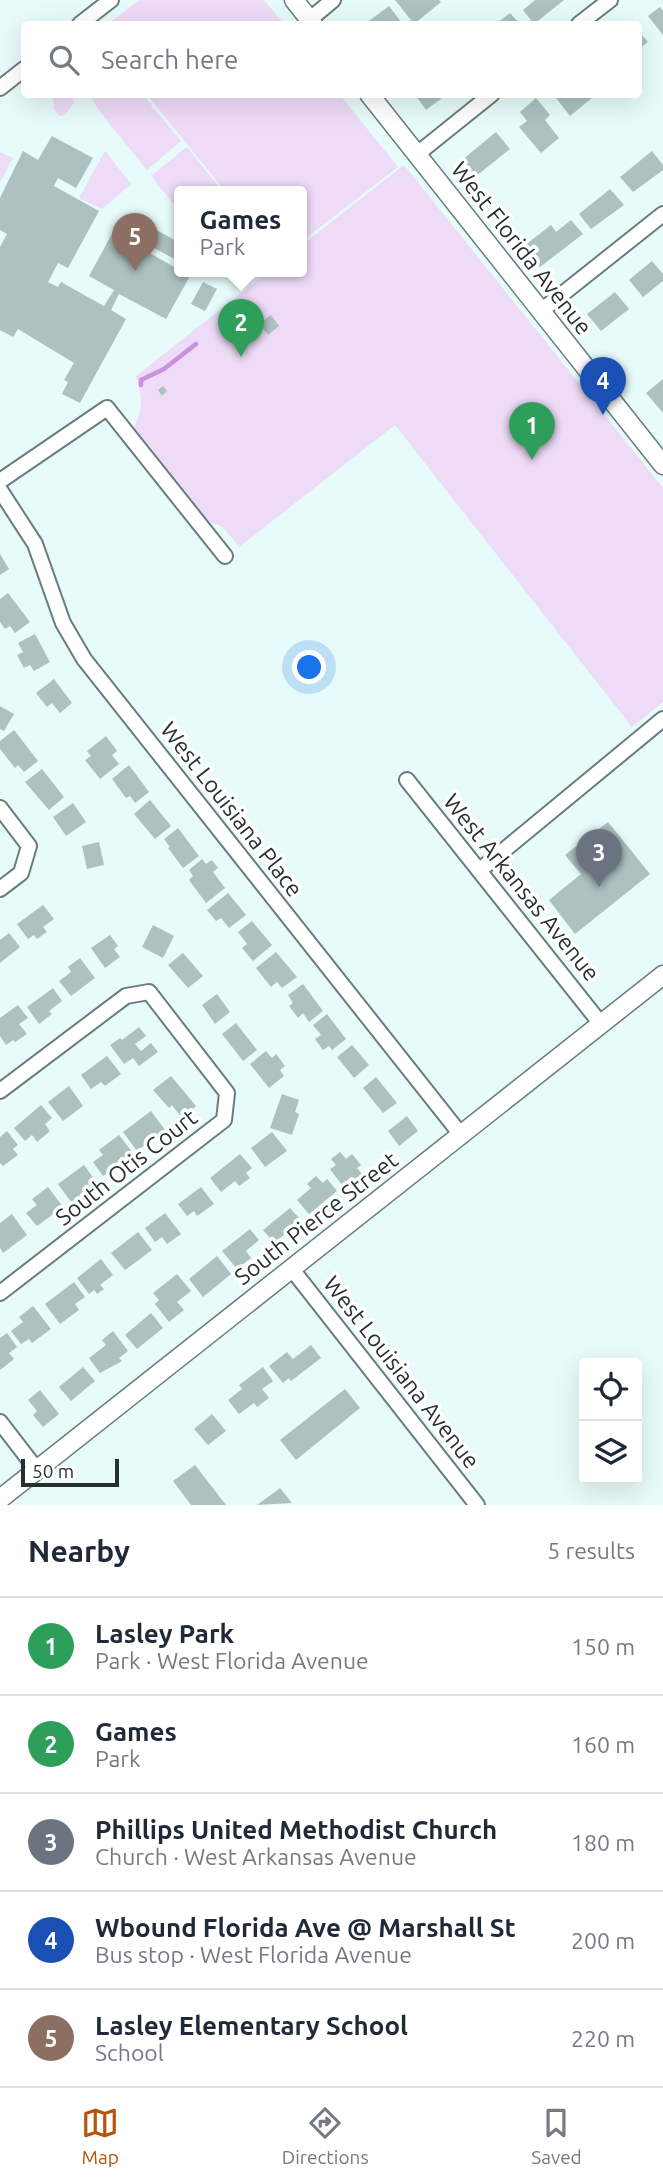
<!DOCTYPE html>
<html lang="en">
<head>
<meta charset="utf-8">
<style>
  :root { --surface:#fff; --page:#f6f6f7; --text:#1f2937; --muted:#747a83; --line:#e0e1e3; --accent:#b45309 }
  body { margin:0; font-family:Ubuntu,sans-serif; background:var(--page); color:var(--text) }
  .controls { position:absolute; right:21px; bottom:21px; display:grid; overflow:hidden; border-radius:7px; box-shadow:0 7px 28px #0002 }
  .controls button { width:63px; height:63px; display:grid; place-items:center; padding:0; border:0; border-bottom:2px solid var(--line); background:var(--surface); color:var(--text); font:35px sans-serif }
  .scale { position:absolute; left:21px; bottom:18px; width:98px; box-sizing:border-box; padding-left:7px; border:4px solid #28302f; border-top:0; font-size:19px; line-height:24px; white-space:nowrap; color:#28302f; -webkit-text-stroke:5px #fff; paint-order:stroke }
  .you { position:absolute; left:310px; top:668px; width:24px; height:24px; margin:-18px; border:5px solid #fff; border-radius:50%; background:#1a73e8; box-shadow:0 0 0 10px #1a73e833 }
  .badge { display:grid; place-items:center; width:46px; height:46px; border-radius:50%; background:var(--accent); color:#fff; font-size:23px; font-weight:700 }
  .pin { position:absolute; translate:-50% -58px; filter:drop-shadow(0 2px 4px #0008) }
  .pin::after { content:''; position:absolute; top:37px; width:24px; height:21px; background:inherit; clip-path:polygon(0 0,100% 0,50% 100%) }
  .popup { position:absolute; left:174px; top:186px; width:133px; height:91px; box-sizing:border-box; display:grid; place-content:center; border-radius:7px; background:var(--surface); filter:drop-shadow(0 2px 5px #0005); font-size:23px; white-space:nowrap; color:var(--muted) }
  .popup b { font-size:26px; color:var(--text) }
  .popup::after { content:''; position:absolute; left:50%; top:100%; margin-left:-14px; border:14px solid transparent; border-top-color:var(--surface) }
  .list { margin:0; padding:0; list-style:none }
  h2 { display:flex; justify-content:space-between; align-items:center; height:91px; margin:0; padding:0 28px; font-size:30px }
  h2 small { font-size:23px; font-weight:400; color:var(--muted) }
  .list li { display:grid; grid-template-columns:46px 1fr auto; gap:21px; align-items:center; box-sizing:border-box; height:98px; padding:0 28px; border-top:2px solid var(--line) }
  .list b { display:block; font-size:26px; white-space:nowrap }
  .list p { margin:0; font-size:23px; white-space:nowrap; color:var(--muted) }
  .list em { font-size:23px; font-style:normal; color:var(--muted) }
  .icon { flex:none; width:38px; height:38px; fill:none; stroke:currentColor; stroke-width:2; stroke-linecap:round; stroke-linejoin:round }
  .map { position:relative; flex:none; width:663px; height:1505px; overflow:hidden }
  .search { position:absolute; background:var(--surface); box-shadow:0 7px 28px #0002; left:21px; right:21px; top:21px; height:77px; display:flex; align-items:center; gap:18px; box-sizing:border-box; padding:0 24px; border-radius:7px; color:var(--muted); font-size:26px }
  .sheet { height:581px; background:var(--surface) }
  nav { display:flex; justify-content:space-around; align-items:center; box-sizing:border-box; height:98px; border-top:2px solid var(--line); background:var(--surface); font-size:19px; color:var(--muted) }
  nav a { display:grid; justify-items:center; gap:4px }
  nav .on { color:var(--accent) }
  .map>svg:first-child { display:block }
  .green { fill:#eedbf7 }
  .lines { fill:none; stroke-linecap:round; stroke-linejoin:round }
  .stream { stroke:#c991e0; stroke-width:4.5 }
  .building { fill:#aec1c1 }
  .minor-casing { stroke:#6a7d7c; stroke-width:18 }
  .tertiary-casing { stroke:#6a7d7c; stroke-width:21 }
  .minor { stroke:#fff; stroke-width:14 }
  .tertiary { stroke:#fff; stroke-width:18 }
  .labels { text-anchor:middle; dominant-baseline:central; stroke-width:7; stroke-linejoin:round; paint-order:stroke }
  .street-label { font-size:23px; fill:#28302f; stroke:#fff }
</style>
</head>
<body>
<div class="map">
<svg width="663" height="1505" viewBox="0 0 663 1505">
  <rect width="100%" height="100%" fill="#e7fbfa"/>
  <g class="green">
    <polygon points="139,0 264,0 284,24 108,24"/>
    <polygon points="53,94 72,96 74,103 65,115 59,116 54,109"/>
    <polygon points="90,95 143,95 181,141 147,170 100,112"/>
    <polygon points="147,95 340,95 398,167 302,241 302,191 225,191"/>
    <polygon points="187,147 222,191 180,191 180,212 151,176"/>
    <polygon points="105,151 131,184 102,209 79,198"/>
    <polygon points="0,152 13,158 0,183"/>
    <path d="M404,165L663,488V702L632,727L395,425L239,547L223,527L199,517L132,432C143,409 143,401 136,376L269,271H302V245Z"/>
  </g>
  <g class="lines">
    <polyline class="stream" points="141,385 141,380 164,369 196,344"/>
  </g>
  <g class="building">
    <polygon points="395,0 439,0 441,2 414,24"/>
    <polygon points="535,0 564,0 534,24 523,10"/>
    <polygon points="389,6 402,23 365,24"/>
    <polygon points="660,7 663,11 663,35 648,16"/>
    <polygon points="510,13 520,24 496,24"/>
    <polygon points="638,31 648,42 638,50"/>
    <polygon points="419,94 437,94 441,99 426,110 416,96"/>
    <polygon points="553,94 597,94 570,116"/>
    <polygon points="536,98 550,115 545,120 559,138 541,153 519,127 527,121 520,112"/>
    <polygon points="496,132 510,149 475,177 462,160"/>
    <polygon points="52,136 93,158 76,188 58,178 54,186 99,211 68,268 58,263 48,282 58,287 61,282 104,306 114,290 89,276 113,232 190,276 166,319 119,294 111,310 126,319 80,403 62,394 68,382 64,380 74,363 18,329 13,337 0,330 0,247 7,234 0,230 0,198 23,151 38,160"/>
    <polygon points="652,151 663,165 663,170 633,192 620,177"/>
    <polygon points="610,189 624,205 591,229 579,214"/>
    <polygon points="571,220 583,234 540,267 524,246 551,225 556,232"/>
    <polygon points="149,226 180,243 180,262 141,241"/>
    <polygon points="652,261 663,274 663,281 643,297 629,280"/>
    <polygon points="203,282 217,289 205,311 191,304"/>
    <polygon points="615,292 629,309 601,331 587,314"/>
    <polygon points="271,315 279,326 268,335 259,324"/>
    <polygon points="663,379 663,413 646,393"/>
    <polygon points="163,386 167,391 162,396 158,390"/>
    <polygon points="0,554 9,569 0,575"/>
    <polygon points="8,593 30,622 15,633 10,626 5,629 0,622 0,599"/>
    <polygon points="35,634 50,662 34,671 30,665 24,668 17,655 23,652 18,643"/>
    <polygon points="54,679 72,703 60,713 52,703 47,707 36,693"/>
    <polygon points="0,706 14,714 4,731 0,729"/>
    <polygon points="14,730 38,761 24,772 18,765 15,768 0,749 0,741"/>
    <polygon points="106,736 117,751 112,755 119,764 100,779 85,760 91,756 87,751"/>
    <polygon points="129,765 149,792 135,803 130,796 126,798 112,779"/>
    <polygon points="42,769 64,797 49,810 25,782"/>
    <polygon points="150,800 171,826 155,839 134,814"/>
    <polygon points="73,803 86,822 66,836 53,817"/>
    <polygon points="608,822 650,874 575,934 549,900 581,874 565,855"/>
    <polygon points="178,828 199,856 183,868 168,848 170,847 164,839"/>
    <polygon points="99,842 104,865 87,869 82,846"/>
    <polygon points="202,859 206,864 212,860 218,868 213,872 225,888 206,903 189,880 193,876 189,870"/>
    <polygon points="228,893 246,915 229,928 221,918 216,921 207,910"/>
    <polygon points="43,905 54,919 43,927 47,932 37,939 34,935 28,939 17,924"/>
    <polygon points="252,921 272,945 253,961 242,948 247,944 238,932"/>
    <polygon points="153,925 174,936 163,958 142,947"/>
    <polygon points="9,933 20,947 0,963 0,940"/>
    <polygon points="110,935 118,946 114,949 120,957 105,968 91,948"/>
    <polygon points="276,952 297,977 282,988 277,982 271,987 256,968"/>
    <polygon points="183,953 203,976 188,988 168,965"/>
    <polygon points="80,958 95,978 71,996 59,981 71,972 68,967"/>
    <polygon points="303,984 323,1011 309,1022 303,1013 298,1018 289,1006 293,1003 288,995"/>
    <polygon points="53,988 62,1001 49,1011 52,1014 39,1024 27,1007"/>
    <polygon points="217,994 230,1012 215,1024 202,1005"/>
    <polygon points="18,1005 28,1018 19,1024 27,1034 15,1042 13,1040 6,1045 0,1036 0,1018"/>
    <polygon points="327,1014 346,1039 332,1050 329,1046 323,1050 315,1039 321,1035 313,1025"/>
    <polygon points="236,1023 257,1050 243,1061 222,1034"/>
    <polygon points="139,1027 146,1036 135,1044 141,1051 151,1043 158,1052 139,1066 133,1058 124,1064 110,1045 120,1038 122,1040"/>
    <polygon points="352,1045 369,1065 354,1078 337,1057"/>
    <polygon points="266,1051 272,1058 276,1054 285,1066 280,1070 284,1076 269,1088 250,1064"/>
    <polygon points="107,1056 121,1074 105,1086 101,1082 91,1089 81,1075"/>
    <polygon points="171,1076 196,1106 182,1118 172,1105 169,1108 153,1090"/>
    <polygon points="376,1077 397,1103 383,1113 363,1088"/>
    <polygon points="69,1086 83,1106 63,1121 48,1102"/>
    <polygon points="282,1094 299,1100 295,1112 299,1114 292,1135 270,1128"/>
    <polygon points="41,1105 52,1118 45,1124 50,1131 37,1142 32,1135 25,1141 14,1128"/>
    <polygon points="151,1111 165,1130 137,1151 123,1132"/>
    <polygon points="407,1116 418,1131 399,1146 388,1131"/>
    <polygon points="7,1131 18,1145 13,1149 18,1155 3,1166 0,1163 0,1137"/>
    <polygon points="272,1132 287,1151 265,1167 251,1148"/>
    <polygon points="119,1135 133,1153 103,1176 93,1162 103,1155 99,1150"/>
    <polygon points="340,1152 346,1159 352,1154 361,1165 357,1168 362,1174 344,1188 330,1169 336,1165 331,1159"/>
    <polygon points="240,1154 252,1168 246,1173 250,1178 239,1186 235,1181 221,1192 210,1178"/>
    <polygon points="84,1165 97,1183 71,1202 58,1184"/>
    <polygon points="316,1176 323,1183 327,1179 337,1191 309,1214 297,1200 311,1188 307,1184"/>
    <polygon points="48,1187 63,1207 37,1226 26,1213 37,1205 32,1199"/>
    <polygon points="201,1187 214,1204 197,1216 194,1211 187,1216 178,1204"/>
    <polygon points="290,1208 299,1218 293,1223 296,1225 274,1243 263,1230"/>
    <polygon points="165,1213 181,1234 167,1244 162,1237 155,1242 145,1228"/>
    <polygon points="12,1214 27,1235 3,1253 0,1248 0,1223"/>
    <polygon points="250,1229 259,1240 246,1251 251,1258 237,1269 222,1251"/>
    <polygon points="138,1232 152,1250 125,1270 111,1253"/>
    <polygon points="217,1256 231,1274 203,1297 189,1279"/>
    <polygon points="101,1259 113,1275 100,1285 104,1289 97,1294 94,1290 89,1294 77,1278"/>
    <polygon points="177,1274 191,1291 177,1302 184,1310 169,1322 155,1304 159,1300 153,1293"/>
    <polygon points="74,1282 85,1297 75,1304 79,1310 60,1324 45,1304"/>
    <polygon points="33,1306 51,1329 32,1343 29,1339 21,1344 11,1331 23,1322 19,1317"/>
    <polygon points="151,1313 163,1328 137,1349 125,1335"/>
    <polygon points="113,1331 128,1351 119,1358 122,1361 100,1373 89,1358 106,1345 102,1340"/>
    <polygon points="7,1333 17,1347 9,1353 14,1359 0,1370 0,1338"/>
    <polygon points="311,1345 321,1358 291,1381 289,1378 283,1383 269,1366 287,1352 293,1359"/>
    <polygon points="83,1367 95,1381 71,1401 59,1387"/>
    <polygon points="263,1367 273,1381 262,1389 269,1398 257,1407 254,1403 239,1414 228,1400 242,1389 239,1385"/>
    <polygon points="345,1389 360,1408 296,1460 280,1440"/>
    <polygon points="40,1390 59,1414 43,1427 33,1415 37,1411 28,1400"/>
    <polygon points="212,1414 226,1431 208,1445 194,1429"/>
    <polygon points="195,1465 226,1505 191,1505 173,1481"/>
    <polygon points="280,1488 292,1503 257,1505"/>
  </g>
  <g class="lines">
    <g class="minor-casing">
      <g id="minor">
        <polyline points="309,20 333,0"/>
        <polyline points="80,24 111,0"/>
        <polyline points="579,24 610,0"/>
        <polyline points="0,88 24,69"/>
        <polyline points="416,155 492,94"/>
        <polyline points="541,311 663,214"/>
        <polyline points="0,481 107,408 225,556"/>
        <polyline points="0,490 35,544 63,623 84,659 462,1136"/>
        <polyline points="407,780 601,1024"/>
        <polyline points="0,808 29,846 21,873 0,889"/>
        <polyline points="480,870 663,719"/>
        <polyline points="0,1091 126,996 149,992 227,1093 224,1120 0,1293"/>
        <polyline points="291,1268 477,1505"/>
        <polyline points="0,1422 37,1470"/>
      </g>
    </g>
    <g class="tertiary-casing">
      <g id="tertiary">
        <polyline points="294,0 313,24"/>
        <polyline points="369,94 663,465"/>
        <polyline points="0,1499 663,975"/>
      </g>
    </g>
    <use href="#minor" class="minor"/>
    <use href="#tertiary" class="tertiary"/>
  </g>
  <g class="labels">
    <g class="street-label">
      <text transform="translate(522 248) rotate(52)">West Florida Avenue</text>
      <text transform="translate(232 809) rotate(52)">West Louisiana Place</text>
      <text transform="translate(522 887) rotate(51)">West Arkansas Avenue</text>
      <text transform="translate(126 1167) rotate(-38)">South Otis Court</text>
      <text transform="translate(316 1218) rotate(-38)">South Pierce Street</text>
      <text transform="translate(402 1372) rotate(52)">West Louisiana Avenue</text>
    </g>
  </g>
</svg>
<div class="controls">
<button><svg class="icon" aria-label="locate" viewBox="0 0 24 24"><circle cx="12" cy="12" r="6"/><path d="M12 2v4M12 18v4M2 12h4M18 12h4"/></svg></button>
<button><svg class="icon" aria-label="layers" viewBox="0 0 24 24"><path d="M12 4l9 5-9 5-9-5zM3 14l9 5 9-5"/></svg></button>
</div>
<div class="scale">50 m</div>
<div class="you"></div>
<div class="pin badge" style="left:532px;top:460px;background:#2e9e5b">1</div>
<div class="pin badge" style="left:241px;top:357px;background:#2e9e5b">2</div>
<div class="popup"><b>Games</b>Park</div>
<div class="pin badge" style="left:599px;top:887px;background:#6b7280">3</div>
<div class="pin badge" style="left:603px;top:415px;background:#1a4fb4">4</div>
<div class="pin badge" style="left:135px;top:271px;background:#8d6e63">5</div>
<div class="search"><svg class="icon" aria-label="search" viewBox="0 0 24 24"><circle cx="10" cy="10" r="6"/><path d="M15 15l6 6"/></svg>Search here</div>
</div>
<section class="sheet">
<h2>Nearby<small>5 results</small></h2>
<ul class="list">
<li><span class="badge" style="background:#2e9e5b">1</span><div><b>Lasley Park</b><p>Park · West Florida Avenue</p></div><em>150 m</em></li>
<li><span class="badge" style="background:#2e9e5b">2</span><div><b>Games</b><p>Park</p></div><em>160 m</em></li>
<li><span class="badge" style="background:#6b7280">3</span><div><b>Phillips United Methodist Church</b><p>Church · West Arkansas Avenue</p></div><em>180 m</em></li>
<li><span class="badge" style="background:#1a4fb4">4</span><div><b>Wbound Florida Ave @ Marshall St</b><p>Bus stop · West Florida Avenue</p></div><em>200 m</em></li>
<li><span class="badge" style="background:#8d6e63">5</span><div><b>Lasley Elementary School</b><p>School</p></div><em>220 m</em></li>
</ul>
</section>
<nav>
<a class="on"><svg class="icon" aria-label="map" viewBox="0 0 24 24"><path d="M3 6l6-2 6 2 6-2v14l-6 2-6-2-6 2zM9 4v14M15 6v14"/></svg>Map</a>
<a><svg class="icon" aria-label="directions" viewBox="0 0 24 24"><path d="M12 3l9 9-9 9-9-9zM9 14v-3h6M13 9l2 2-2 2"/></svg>Directions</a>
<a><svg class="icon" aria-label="saved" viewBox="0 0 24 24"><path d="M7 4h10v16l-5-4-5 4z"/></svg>Saved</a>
</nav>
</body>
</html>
